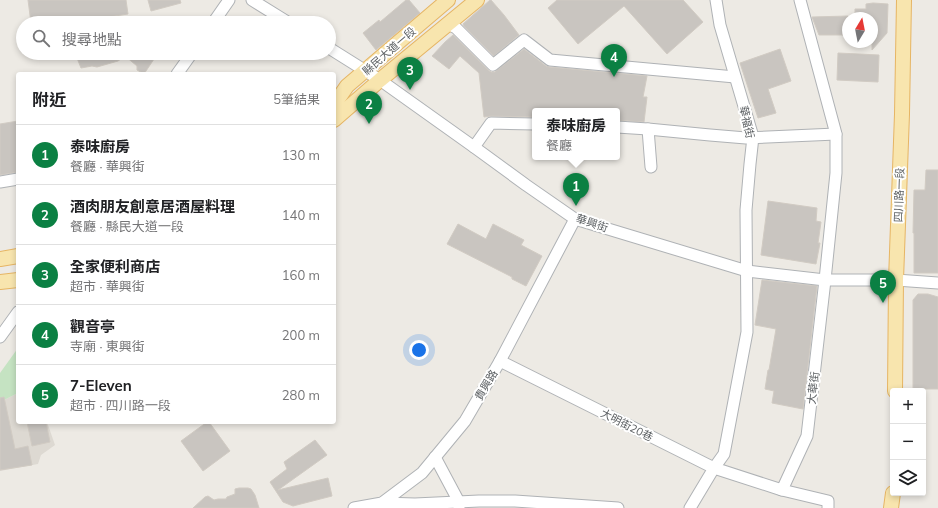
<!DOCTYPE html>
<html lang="zh-TW">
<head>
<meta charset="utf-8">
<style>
  :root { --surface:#fff; --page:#f2f2f2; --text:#202124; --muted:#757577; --line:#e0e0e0; --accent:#0b8043 }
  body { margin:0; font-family:Mulish,"Noto Sans TC",sans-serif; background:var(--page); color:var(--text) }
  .controls { position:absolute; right:12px; bottom:12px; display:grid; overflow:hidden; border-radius:4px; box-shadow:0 2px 6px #0003 }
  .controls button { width:36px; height:36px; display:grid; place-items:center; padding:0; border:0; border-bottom:1px solid var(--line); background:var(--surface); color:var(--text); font:20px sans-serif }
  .compass { position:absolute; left:842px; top:12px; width:36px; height:36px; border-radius:50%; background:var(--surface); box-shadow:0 2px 6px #0003; rotate:10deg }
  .you { position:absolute; left:419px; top:350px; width:14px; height:14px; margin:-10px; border:3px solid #fff; border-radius:50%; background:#1a73e8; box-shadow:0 0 0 6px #1a73e833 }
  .badge { display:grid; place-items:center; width:26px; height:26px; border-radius:50%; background:var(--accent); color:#fff; font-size:13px; font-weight:700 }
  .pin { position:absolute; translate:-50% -33px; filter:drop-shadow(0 1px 2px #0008) }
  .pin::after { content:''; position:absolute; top:21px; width:14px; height:12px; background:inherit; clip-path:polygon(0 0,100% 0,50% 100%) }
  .popup { position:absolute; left:532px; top:108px; width:88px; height:52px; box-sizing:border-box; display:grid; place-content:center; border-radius:4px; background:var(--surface); filter:drop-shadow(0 1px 3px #0005); font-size:13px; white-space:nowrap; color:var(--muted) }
  .popup b { font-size:15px; color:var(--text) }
  .popup::after { content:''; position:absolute; left:50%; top:100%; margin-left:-8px; border:8px solid transparent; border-top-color:var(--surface) }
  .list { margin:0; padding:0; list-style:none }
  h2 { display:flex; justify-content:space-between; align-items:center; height:52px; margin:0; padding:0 16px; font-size:17px }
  h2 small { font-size:13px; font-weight:400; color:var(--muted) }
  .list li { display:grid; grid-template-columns:26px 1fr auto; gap:12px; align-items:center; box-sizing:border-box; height:60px; padding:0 16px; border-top:1px solid var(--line) }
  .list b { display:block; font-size:15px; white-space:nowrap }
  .list p { margin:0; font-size:13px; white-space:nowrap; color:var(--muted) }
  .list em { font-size:13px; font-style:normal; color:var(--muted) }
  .icon { flex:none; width:22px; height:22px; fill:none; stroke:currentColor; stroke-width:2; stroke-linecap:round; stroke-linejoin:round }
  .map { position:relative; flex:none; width:938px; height:508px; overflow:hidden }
  .search { position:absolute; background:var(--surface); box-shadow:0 2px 6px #0003; left:16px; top:16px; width:320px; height:44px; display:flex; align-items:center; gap:10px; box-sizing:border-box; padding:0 14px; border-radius:22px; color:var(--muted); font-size:15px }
  .panel { position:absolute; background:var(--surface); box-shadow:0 2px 6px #0003; left:16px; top:72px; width:320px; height:352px; border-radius:4px }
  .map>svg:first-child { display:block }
  .education { fill:#ddd9d2 }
  .green { fill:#c5e3c2 }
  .building { fill:#c9c5c0; stroke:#d1cbc3 }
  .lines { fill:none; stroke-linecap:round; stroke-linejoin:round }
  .minor-casing { stroke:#afb2b5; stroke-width:13 }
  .major-casing { stroke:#e6b564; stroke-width:16 }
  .minor { stroke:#fff; stroke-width:11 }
  .major { stroke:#f8e5ae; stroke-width:14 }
  .labels { text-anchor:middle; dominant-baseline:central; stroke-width:4; stroke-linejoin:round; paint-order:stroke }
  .street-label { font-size:11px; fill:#5c6063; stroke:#fff }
</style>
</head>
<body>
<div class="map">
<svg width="938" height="508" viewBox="0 0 938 508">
  <rect width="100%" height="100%" fill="#edeae4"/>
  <polygon class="education" points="18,393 18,422 47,422 55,445 41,455 38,464 0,471 0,402"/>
  <polygon class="green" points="18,348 18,393 0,402 0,373"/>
  <g class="building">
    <polygon points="28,0 126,0 128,14 82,21 82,23 31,23"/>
    <polygon points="148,0 180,0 181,3 151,11"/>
    <polygon points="406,0 409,0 420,13 376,50 363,33 379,20 380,22"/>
    <polygon points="490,0 491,0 504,15 519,35 494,56 464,26 463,24"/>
    <polygon points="557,0 683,0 703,22 667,54 624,6 578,44 548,8"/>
    <polygon points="873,3 888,4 887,33 872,50 872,18 855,18 855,9 866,9 866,4"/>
    <polygon points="848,16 848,35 819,35 812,17"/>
    <polygon points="453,35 488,70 491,72 495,72 497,70 524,49 546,66 549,67 647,76 643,97 647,97 644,122 617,120 617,111 535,111 535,117 491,116 484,117 479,73 460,56 449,69 432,56 445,42"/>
    <polygon points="780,49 791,81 768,89 776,113 758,118 740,63"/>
    <polygon points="75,53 158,53 144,74 137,70 137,66 125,56 118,61 97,67 92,66 81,68"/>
    <polygon points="838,53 879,55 878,82 837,80"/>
    <polygon points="18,121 18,172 0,175 0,124"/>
    <polygon points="926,170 938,170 938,273 914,273 914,233 913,233 914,190 925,190"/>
    <polygon points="768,201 817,208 816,221 821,222 818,243 820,243 816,264 761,255"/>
    <polygon points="458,224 486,239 493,224 524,240 521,245 542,256 526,286 512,279 512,277 447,244"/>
    <polygon points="762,280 817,286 803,409 772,403 774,391 765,389 768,370 769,370 776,329 755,325"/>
    <polygon points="918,294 928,294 938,297 938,389 913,389 913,300"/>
    <polygon points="4,397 15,449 28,446 32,465 0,470 0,398"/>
    <polygon points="27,422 46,422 50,442 32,446"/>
    <polygon points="207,422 209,422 230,451 203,471 181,441"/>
    <polygon points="315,440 327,455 278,490 328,478 332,496 293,506 283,502 270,482 287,469 284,462"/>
    <polygon points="239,488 248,488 251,489 255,495 259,508 193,508 205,497 208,496 214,500 218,499 226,499 227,497 235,494 235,489"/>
  </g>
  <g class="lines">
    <g class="minor-casing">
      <g id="minor">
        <polyline points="252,0 289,23"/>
        <polyline points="716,0 720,25 753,137 750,164 746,210 747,332 724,454 714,468 782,490 807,436 825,280 836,173 836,134 800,0"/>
        <polyline points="213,23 229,0"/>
        <polyline points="448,24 456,28 493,65 524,40 550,60 735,77"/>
        <polyline points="329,48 380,80 474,147 526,185 575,219 747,271 825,280 896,280 938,283"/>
        <polyline points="177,74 192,53"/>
        <polyline points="617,127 648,129 710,135 746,138 836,134"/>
        <polyline points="648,129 651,167"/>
        <polyline points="474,147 491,123 535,124"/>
        <polyline points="0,182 18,179"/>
        <polyline points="0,337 18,312"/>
        <polyline points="500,361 714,468 690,508"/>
        <polyline points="435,457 459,502 459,507"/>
        <polyline points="782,490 828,501 828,508"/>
        <polyline points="382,503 415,504 479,501 515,501 618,508"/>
        <polyline points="354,508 382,503 422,473 465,421 500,361 575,219"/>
      </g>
    </g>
    <g class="major-casing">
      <g id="major">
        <polyline points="334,105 347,86 448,0"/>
        <polyline points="334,120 380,80 477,0"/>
        <polyline points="0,259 18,256"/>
        <polyline points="0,282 18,280"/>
        <polyline points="895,391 896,280 902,114 904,0"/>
        <polyline points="891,508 893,493"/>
      </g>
    </g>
    <use href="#minor" class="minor"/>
    <use href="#major" class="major"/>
  </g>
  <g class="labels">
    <g class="street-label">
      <text transform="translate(389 51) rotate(-41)">縣民大道一段</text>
      <text transform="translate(747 122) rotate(77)">華福街</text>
      <text transform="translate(899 195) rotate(-88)">四川路一段</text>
      <text transform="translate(592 223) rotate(19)">華興街</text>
      <text transform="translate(486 385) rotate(-59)">貴興路</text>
      <text transform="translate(813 388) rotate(-83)">大華街</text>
      <text transform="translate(627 425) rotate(27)">大明街20巷</text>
    </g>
  </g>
</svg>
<div class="controls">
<button>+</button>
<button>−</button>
<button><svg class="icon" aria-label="layers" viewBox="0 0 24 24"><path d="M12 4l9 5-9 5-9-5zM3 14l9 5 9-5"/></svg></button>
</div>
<svg class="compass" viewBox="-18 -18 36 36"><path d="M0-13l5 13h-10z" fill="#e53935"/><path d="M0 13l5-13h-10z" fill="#757577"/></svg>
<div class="you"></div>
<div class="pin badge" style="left:576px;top:206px">1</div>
<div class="popup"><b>泰味廚房</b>餐廳</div>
<div class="pin badge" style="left:369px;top:124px">2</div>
<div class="pin badge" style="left:410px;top:90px">3</div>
<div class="pin badge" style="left:614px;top:77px">4</div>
<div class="pin badge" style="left:883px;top:303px">5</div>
<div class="search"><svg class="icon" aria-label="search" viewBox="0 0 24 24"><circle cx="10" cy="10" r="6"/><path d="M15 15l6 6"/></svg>搜尋地點</div>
<section class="panel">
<h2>附近<small>5筆結果</small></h2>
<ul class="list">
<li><span class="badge">1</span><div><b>泰味廚房</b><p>餐廳 · 華興街</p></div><em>130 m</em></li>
<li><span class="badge">2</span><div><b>酒肉朋友創意居酒屋料理</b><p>餐廳 · 縣民大道一段</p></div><em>140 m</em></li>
<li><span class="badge">3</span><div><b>全家便利商店</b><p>超市 · 華興街</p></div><em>160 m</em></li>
<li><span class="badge">4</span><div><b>觀音亭</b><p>寺廟 · 東興街</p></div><em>200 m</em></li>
<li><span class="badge">5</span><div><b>7-Eleven</b><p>超市 · 四川路一段</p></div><em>280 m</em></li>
</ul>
</section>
</div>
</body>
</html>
